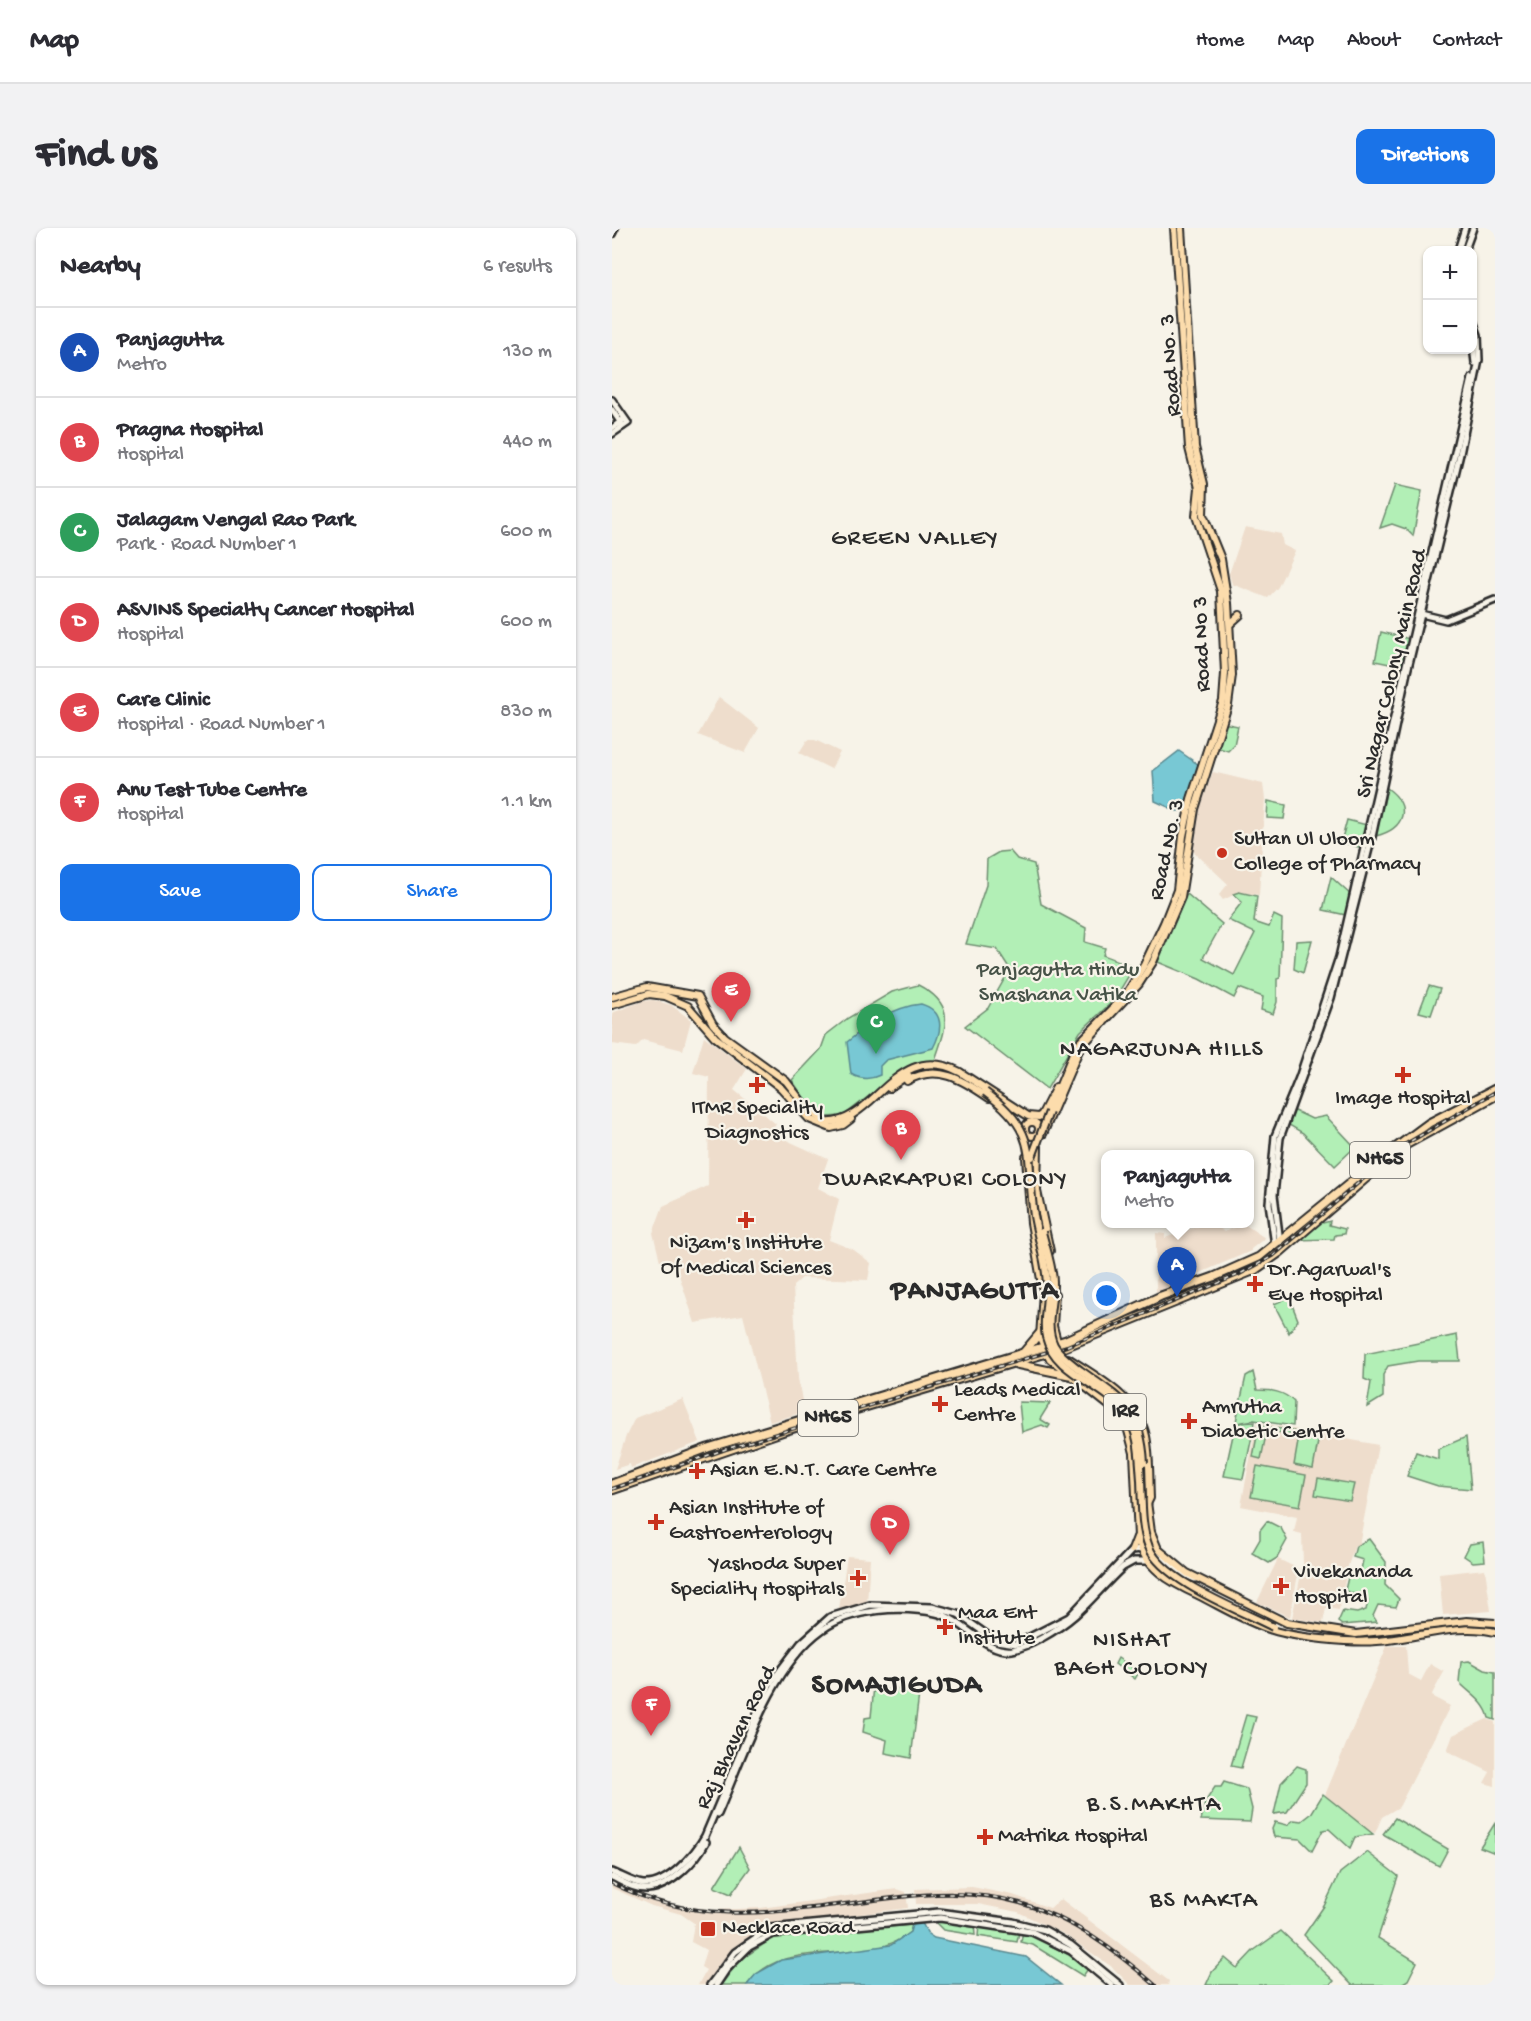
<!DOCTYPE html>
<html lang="en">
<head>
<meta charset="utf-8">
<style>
  :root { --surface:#fff; --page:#f2f2f3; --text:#2b2b33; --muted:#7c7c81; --line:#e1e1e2; --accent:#1a73e8 }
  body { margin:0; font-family:"Gochi Hand",sans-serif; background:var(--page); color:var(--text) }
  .controls { position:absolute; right:18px; top:18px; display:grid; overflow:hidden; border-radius:12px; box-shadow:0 2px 4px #0004 }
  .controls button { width:54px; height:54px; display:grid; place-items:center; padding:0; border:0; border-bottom:2px solid var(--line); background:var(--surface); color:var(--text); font:30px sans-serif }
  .you { position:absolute; left:495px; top:1068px; width:21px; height:21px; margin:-15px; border:4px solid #fff; border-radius:50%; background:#1a73e8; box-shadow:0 0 0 9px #1a73e833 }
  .badge { display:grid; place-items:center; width:39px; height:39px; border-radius:50%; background:var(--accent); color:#fff; font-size:20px; font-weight:700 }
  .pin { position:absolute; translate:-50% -50px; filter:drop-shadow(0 2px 3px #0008) }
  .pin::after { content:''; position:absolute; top:32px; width:21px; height:18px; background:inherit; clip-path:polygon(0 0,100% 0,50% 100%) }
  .popup { position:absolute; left:489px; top:922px; width:153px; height:78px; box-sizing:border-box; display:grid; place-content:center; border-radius:12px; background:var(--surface); filter:drop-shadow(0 2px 4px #0005); font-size:20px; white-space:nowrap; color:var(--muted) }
  .popup b { font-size:22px; color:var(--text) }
  .popup::after { content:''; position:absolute; left:50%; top:100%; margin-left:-12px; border:12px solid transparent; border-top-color:var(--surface) }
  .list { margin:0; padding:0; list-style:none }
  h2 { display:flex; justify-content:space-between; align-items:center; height:78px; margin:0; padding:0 24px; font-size:26px }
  h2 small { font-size:20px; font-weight:400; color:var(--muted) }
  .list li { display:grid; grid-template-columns:39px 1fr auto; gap:18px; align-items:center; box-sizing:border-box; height:90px; padding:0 24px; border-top:2px solid var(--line) }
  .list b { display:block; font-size:22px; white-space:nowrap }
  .list p { margin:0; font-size:20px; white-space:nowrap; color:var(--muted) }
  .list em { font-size:20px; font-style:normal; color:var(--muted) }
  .actions { display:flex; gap:12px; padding:18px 24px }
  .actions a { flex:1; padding:14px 0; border:2px solid var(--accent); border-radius:12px; text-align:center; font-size:21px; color:var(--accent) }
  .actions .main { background:var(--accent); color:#fff }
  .map { position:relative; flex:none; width:883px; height:1757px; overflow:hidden; border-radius:12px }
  header { display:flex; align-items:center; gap:36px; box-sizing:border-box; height:84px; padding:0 30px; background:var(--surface); border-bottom:2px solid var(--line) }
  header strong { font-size:28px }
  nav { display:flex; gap:33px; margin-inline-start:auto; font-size:21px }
  .intro { display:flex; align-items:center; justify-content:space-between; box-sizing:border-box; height:144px; padding:0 36px }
  h1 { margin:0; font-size:42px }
  .button { padding:15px 27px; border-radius:12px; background:var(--accent); color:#fff; font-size:21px; font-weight:700 }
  main { display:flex; gap:36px; padding:0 36px }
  aside { flex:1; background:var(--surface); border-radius:12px; box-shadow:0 2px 4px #0004 }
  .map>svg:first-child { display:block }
  .built { fill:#edc }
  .green { fill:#b2efb6; stroke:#6e8d70; stroke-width:1.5 }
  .water { fill:#78c8d4; stroke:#598990; stroke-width:1.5 }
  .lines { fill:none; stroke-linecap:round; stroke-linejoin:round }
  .secondary-casing { stroke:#2b2b2b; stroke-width:10 }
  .primary-casing { stroke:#2b2b2b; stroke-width:10 }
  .highway-casing { stroke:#2b2b2b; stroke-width:11 }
  .secondary { stroke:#f7f3e8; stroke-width:5 }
  .primary { stroke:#fcdcac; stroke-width:6 }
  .highway { stroke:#fcdcac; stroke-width:7 }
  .rail-casing { stroke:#2b2b2b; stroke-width:4 }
  .rail { stroke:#f7f3e8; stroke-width:1.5; stroke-dasharray:4.5; stroke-linecap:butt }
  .primary-bridge-casing { stroke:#2b2b2b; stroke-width:10; stroke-linecap:butt }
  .primary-bridge { stroke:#fcdcac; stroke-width:6 }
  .poi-dot { fill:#c8321e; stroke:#f7f3e8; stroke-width:2 }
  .labels { text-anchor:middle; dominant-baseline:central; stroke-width:4.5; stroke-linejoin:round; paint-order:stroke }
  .shield { fill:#f7f3e8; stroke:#686764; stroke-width:1.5 }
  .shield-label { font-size:21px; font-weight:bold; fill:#2b2b2b }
  .street-label { font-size:22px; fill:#2b2b2b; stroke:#f7f3e8 }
  .poi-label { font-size:22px; fill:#2b2b2b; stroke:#f7f3e8; text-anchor:start }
  .park-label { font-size:22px; fill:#465247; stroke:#f7f3e8 }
  .neighbourhood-label { font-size:24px; letter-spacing:1.5px; fill:#2b2b2b; stroke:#f7f3e8 }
  .district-label { font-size:28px; font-weight:bold; letter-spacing:1.5px; fill:#2b2b2b; stroke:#f7f3e8 }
</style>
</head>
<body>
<header>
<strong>Map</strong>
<nav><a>Home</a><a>Map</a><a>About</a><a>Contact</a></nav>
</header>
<div class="intro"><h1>Find us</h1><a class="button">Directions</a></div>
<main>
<aside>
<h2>Nearby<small>6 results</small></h2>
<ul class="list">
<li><span class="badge" style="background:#1a4fb4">A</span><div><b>Panjagutta</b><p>Metro</p></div><em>130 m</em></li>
<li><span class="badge" style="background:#e0444e">B</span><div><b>Pragna Hospital</b><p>Hospital</p></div><em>440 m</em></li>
<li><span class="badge" style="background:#2e9e5b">C</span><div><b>Jalagam Vengal Rao Park</b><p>Park · Road Number 1</p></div><em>600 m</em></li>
<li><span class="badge" style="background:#e0444e">D</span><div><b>ASVINS Specialty Cancer Hospital</b><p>Hospital</p></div><em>600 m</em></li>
<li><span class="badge" style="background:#e0444e">E</span><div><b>Care Clinic</b><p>Hospital · Road Number 1</p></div><em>830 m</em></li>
<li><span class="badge" style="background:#e0444e">F</span><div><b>Anu Test Tube Centre</b><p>Hospital</p></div><em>1.1 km</em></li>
</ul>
<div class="actions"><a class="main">Save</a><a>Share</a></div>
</aside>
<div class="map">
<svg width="883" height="1757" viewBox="0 0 883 1757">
  <rect width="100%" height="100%" fill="#f7f3e8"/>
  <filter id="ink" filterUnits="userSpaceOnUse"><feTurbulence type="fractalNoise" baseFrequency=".0167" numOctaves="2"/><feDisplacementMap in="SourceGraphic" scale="12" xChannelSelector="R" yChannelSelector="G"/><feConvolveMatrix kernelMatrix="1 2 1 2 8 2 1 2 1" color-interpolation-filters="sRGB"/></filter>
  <g filter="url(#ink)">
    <g class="built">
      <polygon points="633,299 669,306 671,317 683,323 666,359 656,370 620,356 617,346"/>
      <polygon points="107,469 147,500 133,525 86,507"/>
      <polygon points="195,512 203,512 228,524 219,541 187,525"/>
      <polygon points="601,544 651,556 653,571 647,667 628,664 611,672 607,667 616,656 580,622 588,575"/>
      <polygon points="41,772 59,777 79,792 71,822 31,812 24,819 0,816 0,785 31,773"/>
      <polygon points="92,808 135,841 122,862 164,896 159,905 216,931 206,960 227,971 217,1012 242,1022 259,1035 256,1052 190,1050 181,1058 186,1150 192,1184 158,1194 131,1087 83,1095 63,1035 48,1033 41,1005 51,978 96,958 97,849 81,845"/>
      <polygon points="593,996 603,996 612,1004 632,996 653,1010 639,1021 639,1023 544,1064 544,1005 553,1006 553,1010"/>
      <polygon points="71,1171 88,1214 19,1240 18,1236 3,1241 14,1208 23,1190"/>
      <polygon points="645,1194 766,1217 747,1317 743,1317 736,1338 727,1382 714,1380 711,1395 680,1390 691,1336 690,1306 682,1304 685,1289 629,1278"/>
      <polygon points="235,1328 258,1330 255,1376 227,1381"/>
      <polygon points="666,1331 687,1341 678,1389 645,1374"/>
      <polygon points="873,1341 879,1383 831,1387 827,1346"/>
      <polygon points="775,1418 794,1418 796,1446 809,1453 818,1436 832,1444 819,1468 838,1478 787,1579 770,1589 763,1605 752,1600 713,1567"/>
      <polygon points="875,1491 883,1494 883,1558 872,1555 878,1544 835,1523 841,1507"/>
      <polygon points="0,1653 30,1664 32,1668 57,1676 101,1682 149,1680 285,1661 294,1664 296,1680 156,1698 123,1720 105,1739 94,1757 86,1757 94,1742 89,1739 94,1722 79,1714 82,1695 69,1686 40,1678 0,1660"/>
      <polygon points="360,1659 401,1667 438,1680 449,1671 557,1753 556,1757 518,1757 500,1739 452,1706 406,1684 366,1676 304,1676 303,1661"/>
    </g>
    <g class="green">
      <polygon points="783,257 810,263 801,308 794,301 780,296 768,300"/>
      <polygon points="769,404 798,411 792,439 763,433"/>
      <polygon points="611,495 626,498 622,517 616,523 604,519"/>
      <path d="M775,560C801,579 792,601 764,608Z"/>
      <polygon points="656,573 674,577 672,591 655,590"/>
      <polygon points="735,592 755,597 750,620 729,614"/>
      <polygon points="398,623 405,631 422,636 429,676 474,700 473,714 493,720 491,727 522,739 502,772 468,804 435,861 353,798 376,780 398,741 385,721 354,716 374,657 375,631 387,624"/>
      <polygon points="719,649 740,668 734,687 711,682"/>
      <polygon points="627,664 645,668 642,694 657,699 662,687 670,691 668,750 665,751 665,774 661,786 649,782 651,769 627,760 622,770 587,751 546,734 575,666 610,696 591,730 622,747 643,705 616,692 630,674 621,666"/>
      <polygon points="700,712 691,745 682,741 684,713"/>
      <path d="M306,757C344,776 335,797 323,832L288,844L231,888L213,889L198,879L180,852L209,821L214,807L236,790L280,764Z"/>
      <polygon points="817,758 828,761 819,787 807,784"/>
      <polygon points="681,882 700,891 714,888 743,919 723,938 691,905 677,897"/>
      <polygon points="706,991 711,995 718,993 717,997 733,1001 732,1006 723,1007 722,1011 683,1012"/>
      <polygon points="677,1069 686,1092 677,1105 662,1076"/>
      <polygon points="845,1107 848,1133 806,1133 776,1138 771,1147 771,1169 755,1179 759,1154 752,1151 753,1126"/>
      <path d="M641,1144L645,1162C659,1162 672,1163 682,1174L681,1198L642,1192L625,1195L643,1194L631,1251L612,1248L634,1148Z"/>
      <polygon points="407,1174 438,1175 428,1191 438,1197 436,1200 430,1197 410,1204"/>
      <polygon points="647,1197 707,1208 701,1241 682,1237 687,1208 655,1202 649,1231 641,1229"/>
      <polygon points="854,1209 859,1261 826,1258 795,1248 804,1224 826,1231 826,1221"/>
      <polygon points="645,1238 694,1247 688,1278 639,1269"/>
      <polygon points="706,1250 742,1256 738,1273 703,1267"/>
      <polygon points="655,1293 669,1300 675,1312 665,1330 657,1335 640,1325 648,1311 648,1302"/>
      <polygon points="757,1311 774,1334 773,1357 787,1371 784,1379 766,1377 761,1388 765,1394 730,1397 726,1394 731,1383 745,1385 754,1382 756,1373 733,1362 737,1345 748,1347 751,1332 741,1329 744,1318"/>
      <polygon points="871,1314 873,1333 861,1334 852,1328 858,1316"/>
      <polygon points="506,1430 527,1444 523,1451 503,1436"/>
      <path d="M857,1433L873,1442L883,1444V1492L877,1490C873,1473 858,1466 847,1454L849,1434Z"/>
      <polygon points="262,1458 283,1464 284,1460 307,1466 299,1530 273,1525 275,1512 251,1504 253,1490 259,1489"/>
      <polygon points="634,1487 644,1489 629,1540 619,1538"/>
      <polygon points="685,1538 694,1541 694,1555 675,1584 662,1586 669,1555"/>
      <polygon points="612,1554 635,1561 640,1581 638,1594 589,1592 593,1574 603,1559 609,1559"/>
      <polygon points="711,1566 761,1606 743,1609 738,1620 717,1601 711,1602 700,1623 688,1611 662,1609 660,1601 663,1594 675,1597 682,1592 690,1593 699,1586"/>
      <polygon points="783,1590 836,1621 827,1638 771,1606"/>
      <polygon points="883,1595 883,1625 868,1619"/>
      <polygon points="127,1619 138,1640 119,1666 102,1659"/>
      <polygon points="755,1624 786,1648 766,1710 805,1734 796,1752 788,1757 740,1757 692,1707 712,1678 728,1645"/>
      <polygon points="322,1693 362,1696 363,1707 331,1702"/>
      <path d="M300,1697L298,1704C255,1742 174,1704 135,1757H109L127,1733L164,1708Z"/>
      <polygon points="367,1697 407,1704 405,1714 366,1708"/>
      <polygon points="411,1703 457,1727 476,1741 471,1748 421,1717 409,1714"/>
      <polygon points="669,1703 722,1753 718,1757 594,1757 600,1744 613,1730 625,1740 641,1723"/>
    </g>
    <g class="water">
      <polygon points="567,523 587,537 571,582 565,583 543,573 541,543"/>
      <path d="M309,776C332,783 331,801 321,820L274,832L268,838V847C258,852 249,852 239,846L235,814C257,796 281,779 309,776Z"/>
      <polygon points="310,1695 316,1706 322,1710 414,1729 449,1757 135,1757 144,1746 169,1732 279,1717 298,1704 300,1697"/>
    </g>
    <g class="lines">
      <g class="secondary-casing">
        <g id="secondary">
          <polyline points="0,6 3,0"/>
          <polyline points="846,22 853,0"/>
          <polyline points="853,22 861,0"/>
          <polyline points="860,110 863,135"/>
          <polyline points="0,172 16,195 0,206"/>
          <polyline points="0,182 11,198"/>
          <polyline points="0,200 11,192"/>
          <polyline points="809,386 834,392 883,372"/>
          <polyline points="668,1014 662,967 668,910 719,770 760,609 795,444 848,226 867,132 866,107 860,90"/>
          <polyline points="663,1017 657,975 663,908 687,850 727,729 860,150"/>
          <path d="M106,1586C131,1529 158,1439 210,1402C240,1380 290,1378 324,1385C352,1391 372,1425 400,1422C411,1420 421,1415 430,1410C470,1388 480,1368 511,1339L522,1333H536"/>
          <path d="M0,1644C10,1648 21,1655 31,1656C55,1658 83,1626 93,1608L157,1457L189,1415L218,1389L258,1377L320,1379L346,1386L384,1413L404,1416L457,1389L520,1322C545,1317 560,1345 583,1351"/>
          <path d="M0,1649C11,1654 23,1662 36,1661C59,1659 84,1633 94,1614"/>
          <polyline points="98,1757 123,1724 158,1700 327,1684 401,1694 433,1702 459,1717 508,1757"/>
          <polyline points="104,1757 114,1742 137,1719 161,1706 328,1690 420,1704 459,1723 500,1757"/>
        </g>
      </g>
      <g class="primary-casing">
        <g id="primary">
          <polyline points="618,396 628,387"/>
          <path d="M0,769L35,759L86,768L101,796L113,809L174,853L194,879L213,894C262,898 284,810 348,844L416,888L427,889L430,886L444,859"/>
          <polyline points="0,777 37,766 53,768 76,778 103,809 169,860 197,891 219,900 231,897 239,891"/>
          <path d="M295,853C325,835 351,852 377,870"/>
          <polyline points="277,860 296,847"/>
          <polyline points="437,884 464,818 513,768 532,737 552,695 565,662 571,608 579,571 611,473 613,445 609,363 584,288 587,260 577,220 562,0"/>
          <circle cx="420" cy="901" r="7"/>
          <polyline points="431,906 468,820 527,756 541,734 569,669 583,581 616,477 620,447 616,375 609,331 591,287 592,256 583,219 569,0"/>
          <polyline points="426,918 425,963 438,1023"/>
          <path d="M414,929L419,995L431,1063L428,1110L438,1131L505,1184L515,1199L522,1225L526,1309C531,1340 560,1355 586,1367C610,1379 634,1394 660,1402C685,1410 739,1415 765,1413C802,1411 846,1394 883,1404"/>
          <polyline points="443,1066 441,1098 446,1117"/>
          <path d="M456,1130C486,1150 526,1170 534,1208C538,1228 537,1250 538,1270L535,1276"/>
          <polyline points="535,1274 539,1304 546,1321 575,1345 675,1395 744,1406"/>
          <polyline points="520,1322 525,1309"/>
        </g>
      </g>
      <g class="highway-casing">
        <g id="highway">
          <polyline points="775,926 817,895 883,861"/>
          <polyline points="412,1124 428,1105"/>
          <polyline points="404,1136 457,1147"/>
          <polyline points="0,1256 96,1220 454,1112 549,1068 602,1049 647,1029 759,938"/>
          <polyline points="0,1262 172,1203 448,1121 643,1042 667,1025 790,919 883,868"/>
        </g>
      </g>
      <use href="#secondary" class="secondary"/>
      <use href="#primary" class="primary"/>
      <use href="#highway" class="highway"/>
      <g class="rail-casing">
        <g id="rail">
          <polyline points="0,1261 114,1221 455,1118 626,1047 661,1028 787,920 883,864"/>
          <path d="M0,1655C91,1702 176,1682 272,1671C318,1665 363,1662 408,1675C460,1690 503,1722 543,1757"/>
        </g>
      </g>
      <use href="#rail" class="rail"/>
      <g class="primary-bridge-casing">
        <g id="primary-bridge">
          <path d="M373,864C429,905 413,928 422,988C426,1012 435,1035 435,1059C436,1076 430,1093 434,1109C443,1146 493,1156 514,1186C528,1206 527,1229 529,1252C530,1274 529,1299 537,1319C550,1353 628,1382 661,1399"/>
          <polyline points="420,929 437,884"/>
          <path d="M430,1004C434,1020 440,1037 441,1053C442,1074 432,1096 442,1117C448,1128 459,1135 468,1142C510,1172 529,1180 532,1235"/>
          <polyline points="744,1406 855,1393 883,1395"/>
        </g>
      </g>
      <use href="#primary-bridge" class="primary-bridge"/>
    </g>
  </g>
  <g class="poi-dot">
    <circle cx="610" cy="625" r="6"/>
    <path d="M788 838h6v6h6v6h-6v6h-6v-6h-6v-6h6z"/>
    <path d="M142 848h6v6h6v6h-6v6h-6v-6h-6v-6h6z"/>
    <path d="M131 983h6v6h6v6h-6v6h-6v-6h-6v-6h6z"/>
    <path d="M640 1047h6v6h6v6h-6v6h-6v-6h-6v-6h6z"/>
    <path d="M325 1167h6v6h6v6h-6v6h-6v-6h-6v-6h6z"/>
    <path d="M574 1184h6v6h6v6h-6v6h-6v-6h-6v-6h6z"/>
    <path d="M82 1234h6v6h6v6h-6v6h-6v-6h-6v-6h6z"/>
    <path d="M41 1285h6v6h6v6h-6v6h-6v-6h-6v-6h6z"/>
    <path d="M243 1341h6v6h6v6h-6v6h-6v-6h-6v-6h6z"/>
    <path d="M666 1349h6v6h6v6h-6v6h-6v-6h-6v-6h6z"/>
    <path d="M330 1390h6v6h6v6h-6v6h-6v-6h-6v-6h6z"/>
    <path d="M370 1600h6v6h6v6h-6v6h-6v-6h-6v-6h6z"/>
    <rect x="88" y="1693" width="16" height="16" rx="3"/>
  </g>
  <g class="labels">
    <g class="shield">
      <rect x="738" y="914" width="60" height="36" rx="4.5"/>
      <rect x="492" y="1166" width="42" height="36" rx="4.5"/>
      <rect x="186" y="1172" width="60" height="36" rx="4.5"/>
    </g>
    <g class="shield-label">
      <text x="768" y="932">NH65</text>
      <text x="513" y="1184">IRR</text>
      <text x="216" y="1190">NH65</text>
    </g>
    <g class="street-label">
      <text transform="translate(560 137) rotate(-94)">Road No. 3</text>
      <text transform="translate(591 416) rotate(-92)">Road No 3</text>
      <text transform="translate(781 446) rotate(-77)">Sri Nagar Colony Main Road</text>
      <text transform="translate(556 622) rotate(-78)">Road No. 3</text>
      <text transform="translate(125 1510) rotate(-64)">Raj Bhavan Road</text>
    </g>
    <g class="poi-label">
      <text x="622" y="612">Sultan Ul Uloom<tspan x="622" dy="25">College of Pharmacy</tspan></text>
      <text x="791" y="871" text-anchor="middle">Image Hospital</text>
      <text x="145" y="881" text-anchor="middle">ITMR Speciality<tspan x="145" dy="25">Diagnostics</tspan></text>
      <text x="134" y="1016" text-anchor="middle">Nizam's Institute<tspan x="134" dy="25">Of Medical Sciences</tspan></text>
      <text x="656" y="1043">Dr.Agarwal's<tspan x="656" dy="25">Eye Hospital</tspan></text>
      <text x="342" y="1163">Leads Medical<tspan x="342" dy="25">Centre</tspan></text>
      <text x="590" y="1180">Amrutha<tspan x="590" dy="25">Diabetic Centre</tspan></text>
      <text x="98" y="1243">Asian E.N.T. Care Centre</text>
      <text x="57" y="1281">Asian Institute of<tspan x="57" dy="25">Gastroenterology</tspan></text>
      <text x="232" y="1337" text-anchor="end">Yashoda Super<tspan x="232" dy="25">Speciality Hospitals</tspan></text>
      <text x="682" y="1345">Vivekananda<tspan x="682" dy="25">Hospital</tspan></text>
      <text x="346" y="1386">Maa Ent<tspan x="346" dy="25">Institute</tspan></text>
      <text x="386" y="1609">Matrika Hospital</text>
      <text x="110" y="1701">Necklace Road</text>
    </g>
    <g class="park-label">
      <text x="446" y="743">Panjagutta Hindu<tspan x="446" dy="25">Smashana Vatika</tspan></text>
    </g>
    <g class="neighbourhood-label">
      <text x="303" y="311">GREEN VALLEY</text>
      <text x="550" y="822">NAGARJUNA HILLS</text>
      <text x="334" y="952">DWARKAPURI COLONY</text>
      <text x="520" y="1413">NISHAT<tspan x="520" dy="28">BAGH COLONY</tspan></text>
      <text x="542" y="1577">B.S.MAKHTA</text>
      <text x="592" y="1673">BS MAKTA</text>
    </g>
    <g class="district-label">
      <text x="363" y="1064">PANJAGUTTA</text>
      <text x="285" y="1458">SOMAJIGUDA</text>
    </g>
  </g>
</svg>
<div class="controls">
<button>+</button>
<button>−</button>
</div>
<div class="you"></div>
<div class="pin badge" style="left:565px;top:1069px;background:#1a4fb4">A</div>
<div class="popup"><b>Panjagutta</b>Metro</div>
<div class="pin badge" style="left:289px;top:932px;background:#e0444e">B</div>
<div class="pin badge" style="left:264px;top:826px;background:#2e9e5b">C</div>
<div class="pin badge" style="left:278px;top:1327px;background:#e0444e">D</div>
<div class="pin badge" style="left:119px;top:794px;background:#e0444e">E</div>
<div class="pin badge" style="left:39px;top:1508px;background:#e0444e">F</div>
</div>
</main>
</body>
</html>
